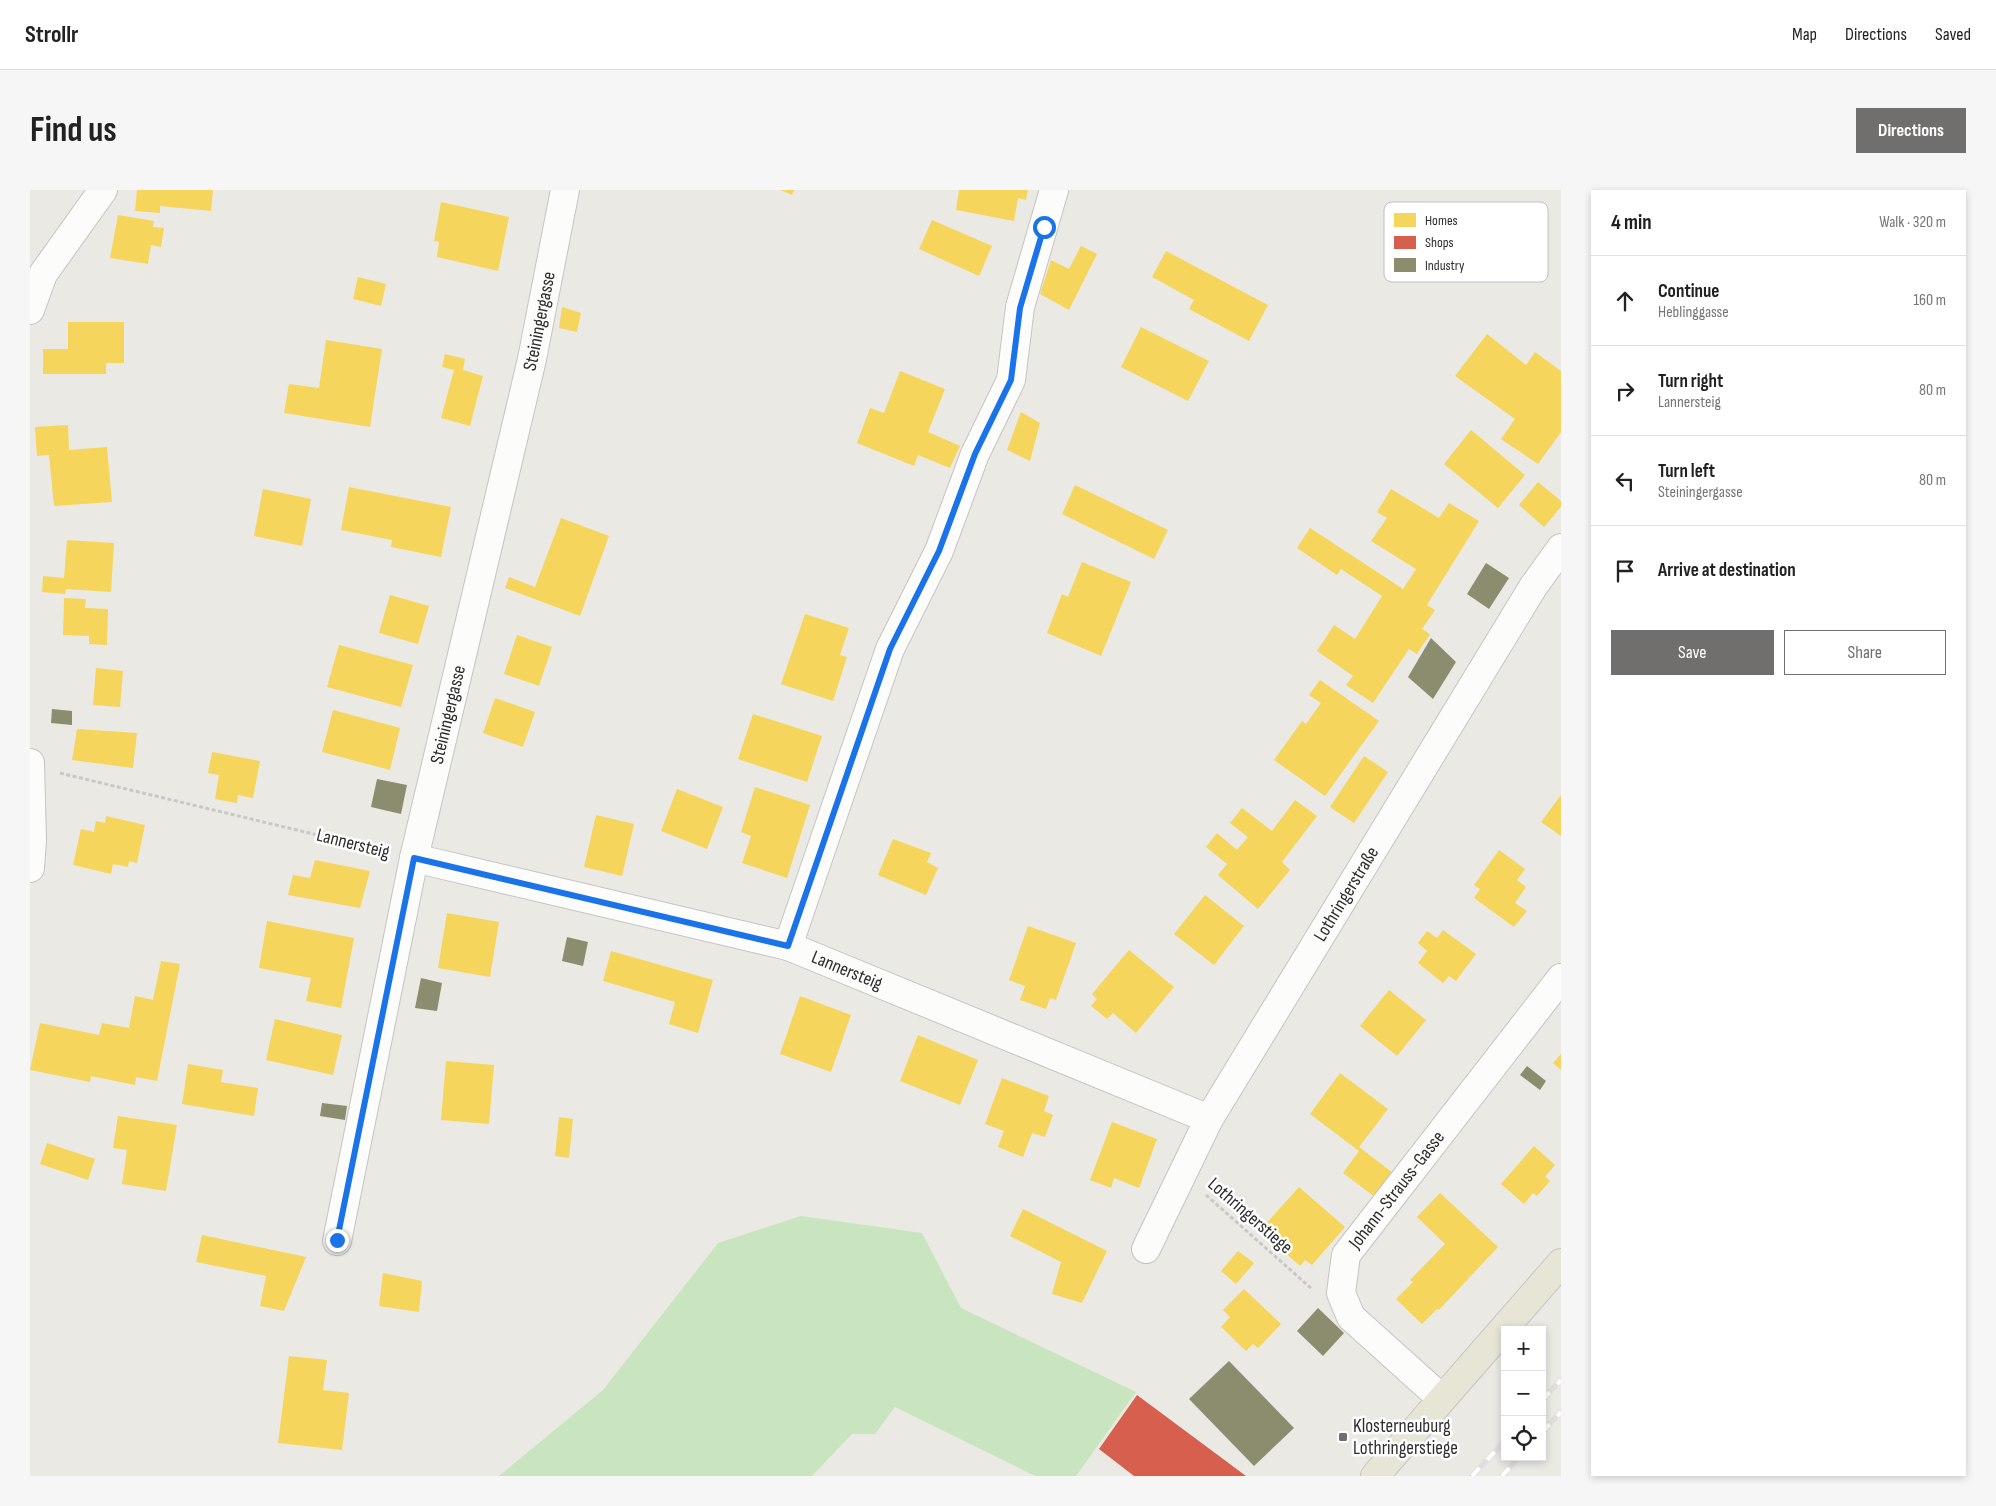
<!DOCTYPE html>
<html lang="en">
<head>
<meta charset="utf-8">
<style>
  :root { --surface:#fff; --page:#f6f6f6; --text:#222; --muted:#767676; --line:#e0e0e0; --accent:#706f6d }
  body { margin:0; font-family:"Sofia Sans Condensed",sans-serif; background:var(--page); color:var(--text) }
  .controls { position:absolute; right:15px; bottom:15px; display:grid; overflow:hidden; border-radius:0px; box-shadow:0 2px 8px #0003 }
  .controls button { width:45px; height:45px; display:grid; place-items:center; padding:0; border:0; border-bottom:1px solid var(--line); background:var(--surface); color:var(--text); font:25px sans-serif }
  .stop { position:absolute; width:15px; height:15px; margin:-11px; border:4px solid #1a73e8; border-radius:50%; background:#fff }
  .stop.end { background:#1a73e8; border-color:#fff; box-shadow:0 1px 5px #0008 }
  .list { margin:0; padding:0; list-style:none }
  h2 { display:flex; justify-content:space-between; align-items:center; height:65px; margin:0; padding:0 20px; font-size:21px }
  h2 small { font-size:16px; font-weight:400; color:var(--muted) }
  .list li { display:grid; grid-template-columns:32px 1fr auto; gap:15px; align-items:center; box-sizing:border-box; height:90px; padding:0 20px; border-top:1px solid var(--line) }
  .list b { display:block; font-size:19px; white-space:nowrap }
  .list p { margin:0; font-size:16px; white-space:nowrap; color:var(--muted) }
  .list em { font-size:16px; font-style:normal; color:var(--muted) }
  .actions { display:flex; gap:10px; padding:15px 20px }
  .actions a { flex:1; padding:11px 0; border:1px solid var(--accent); border-radius:0px; text-align:center; font-size:18px; color:var(--accent) }
  .actions .main { background:var(--accent); color:#fff }
  .icon { flex:none; width:28px; height:28px; fill:none; stroke:currentColor; stroke-width:2; stroke-linecap:round; stroke-linejoin:round }
  .map { position:relative; flex:none; width:1531px; height:1286px; overflow:hidden; border-radius:0px }
  header { display:flex; align-items:center; gap:30px; box-sizing:border-box; height:70px; padding:0 25px; background:var(--surface); border-bottom:1px solid var(--line) }
  header strong { font-size:24px }
  nav { display:flex; gap:28px; margin-inline-start:auto; font-size:18px }
  .intro { display:flex; align-items:center; justify-content:space-between; box-sizing:border-box; height:120px; padding:0 30px }
  h1 { margin:0; font-size:35px }
  .button { padding:12px 22px; border-radius:0px; background:var(--accent); color:#fff; font-size:18px; font-weight:700 }
  main { display:flex; gap:30px; padding:0 30px }
  aside { flex:1; background:var(--surface); border-radius:0px; box-shadow:0 2px 8px #0003 }
  .map>svg:first-child { display:block }
  .green { fill:#c9e5bf }
  .homes { fill:#f6d55c }
  .shops { fill:#d6604d }
  .industry { fill:#8c8c6e }
  .lines { fill:none; stroke-linecap:round; stroke-linejoin:round }
  .minor-casing { stroke:#c5c4c4; stroke-width:30 }
  .major-casing { stroke:#c6c5c3; stroke-width:30 }
  .path { stroke:#c8c8c8; stroke-width:3; stroke-dasharray:4 2.5; stroke-linecap:butt }
  .minor { stroke:#fcfcfb; stroke-width:28 }
  .major { stroke:#e7e5d6; stroke-width:28 }
  .rail-casing { stroke:#dfdfe0; stroke-width:5.5 }
  .rail { stroke:#fff; stroke-width:4; stroke-dasharray:11; stroke-linecap:butt }
  .route { stroke:#1a73e8; stroke-width:6 }
  .poi-dot { fill:#706f6d; stroke:#fff; stroke-width:2 }
  .labels { text-anchor:middle; dominant-baseline:central; stroke-width:5; stroke-linejoin:round; paint-order:stroke }
  .street-label { font-size:19px; fill:#2d2d2d; stroke:#fff }
  .poi-label { font-size:19px; fill:#2d2d2d; stroke:#fff; text-anchor:start }
  .key { fill:#fff; stroke:#c0c0c0; stroke-width:1 }
  .key-label { font-size:14px; fill:#2d2d2d }
</style>
</head>
<body>
<header>
<strong>Strollr</strong>
<nav><a>Map</a><a>Directions</a><a>Saved</a></nav>
</header>
<div class="intro"><h1>Find us</h1><a class="button">Directions</a></div>
<main>
<div class="map">
<svg width="1531" height="1286" viewBox="0 0 1531 1286">
  <rect width="100%" height="100%" fill="#ebe9e4"/>
  <polygon class="green" points="771,1026 892,1043 931,1118 1106,1202 1046,1286 1005,1286 865,1217 845,1244 822,1244 782,1286 469,1286 573,1200 688,1053"/>
  <g class="homes">
    <polygon points="107,0 183,0 181,21 130,16 130,23 105,21"/>
    <polygon points="751,0 764,0 762,5"/>
    <polygon points="929,0 998,0 996,10 988,8 984,31 926,20"/>
    <polygon points="411,12 479,27 468,81 407,67 409,52 404,51"/>
    <polygon points="88,25 124,31 123,37 134,38 131,57 121,55 118,74 80,68"/>
    <polygon points="902,30 962,56 949,86 889,59"/>
    <polygon points="1051,56 1067,64 1039,120 1010,104 1021,70 1039,79"/>
    <polygon points="1136,61 1238,115 1219,151 1159,119 1164,110 1122,87"/>
    <polygon points="328,87 356,94 351,116 323,109"/>
    <polygon points="532,117 551,123 547,142 529,138"/>
    <polygon points="38,132 94,132 94,173 76,173 76,184 13,184 13,159 38,159"/>
    <polygon points="1111,137 1179,171 1158,211 1091,177"/>
    <polygon points="1457,144 1496,175 1505,162 1531,181 1531,242 1508,274 1471,249 1485,229 1425,186"/>
    <polygon points="296,150 352,159 340,237 254,223 259,194 289,198"/>
    <polygon points="415,164 435,169 433,180 453,186 440,236 411,228 424,180 412,177"/>
    <polygon points="870,181 915,199 898,242 930,256 920,278 888,265 884,276 827,253 840,218 854,223"/>
    <polygon points="991,222 1010,233 1000,271 977,260"/>
    <polygon points="38,235 39,260 77,257 82,312 24,316 19,265 7,266 5,237"/>
    <polygon points="1441,240 1495,285 1468,318 1414,274"/>
    <polygon points="1508,292 1531,311 1531,317 1514,337 1489,315"/>
    <polygon points="1045,295 1138,340 1124,369 1032,324"/>
    <polygon points="319,297 421,317 411,367 361,357 362,350 311,340"/>
    <polygon points="233,299 281,309 272,356 224,346"/>
    <polygon points="1361,299 1409,328 1419,313 1449,331 1397,415 1405,420 1392,439 1400,444 1387,464 1379,459 1343,513 1316,495 1323,486 1287,461 1304,435 1325,449 1352,406 1311,379 1307,385 1267,358 1280,338 1373,399 1386,379 1341,351 1357,328 1347,322"/>
    <polygon points="531,328 579,346 550,426 475,398 479,387 505,397"/>
    <polygon points="37,350 84,353 81,402 36,399 35,404 12,402 13,386 34,388"/>
    <polygon points="1052,372 1101,392 1071,466 1017,443 1032,404 1038,407"/>
    <polygon points="360,405 399,416 388,454 349,443"/>
    <polygon points="34,408 56,409 55,418 78,419 77,455 59,454 59,446 33,445"/>
    <polygon points="775,424 819,438 810,465 817,467 803,511 751,494"/>
    <polygon points="487,445 522,457 509,496 474,484"/>
    <polygon points="309,455 383,475 371,517 297,497"/>
    <polygon points="66,478 93,481 90,517 63,515"/>
    <polygon points="1290,490 1349,531 1295,606 1244,570 1272,531 1276,534 1291,513 1279,505"/>
    <polygon points="465,508 505,522 493,557 453,543"/>
    <polygon points="303,520 370,538 360,580 292,562"/>
    <polygon points="723,524 792,546 777,592 708,569"/>
    <polygon points="47,539 107,543 103,578 42,570"/>
    <polygon points="182,562 230,571 223,608 208,605 207,613 185,609 189,585 178,583"/>
    <polygon points="1334,566 1358,582 1324,633 1300,617"/>
    <polygon points="725,597 780,615 757,688 712,673 721,646 711,642"/>
    <polygon points="647,599 693,617 677,659 631,641"/>
    <polygon points="1531,605 1531,646 1511,632"/>
    <polygon points="1265,610 1287,626 1252,672 1260,680 1228,719 1188,685 1197,674 1176,657 1187,643 1207,660 1218,647 1200,633 1212,618 1242,641"/>
    <polygon points="566,625 604,634 592,686 554,677"/>
    <polygon points="76,626 115,635 107,673 99,671 98,677 83,674 81,684 43,675 51,639 64,642 66,631 75,633"/>
    <polygon points="863,649 901,663 897,672 908,678 896,705 848,685"/>
    <polygon points="1469,660 1495,679 1487,690 1496,697 1485,713 1497,721 1484,737 1444,708 1450,699 1444,695"/>
    <polygon points="285,670 340,681 330,718 258,705 263,685 280,688"/>
    <polygon points="1175,705 1214,736 1184,775 1144,744"/>
    <polygon points="417,723 469,732 460,787 408,778"/>
    <polygon points="237,731 324,748 311,818 276,811 281,788 229,778"/>
    <polygon points="998,736 1046,753 1026,810 1020,808 1016,819 990,810 995,796 979,790"/>
    <polygon points="1413,740 1446,764 1426,791 1419,786 1413,793 1388,773 1397,761 1388,753 1397,741 1407,748"/>
    <polygon points="1099,760 1144,797 1106,843 1083,823 1077,829 1061,816 1067,809 1062,804"/>
    <polygon points="581,761 683,790 668,843 639,834 645,812 573,791"/>
    <polygon points="131,771 150,774 127,891 106,887 105,895 61,886 60,892 0,880 10,833 69,845 72,833 99,838 105,806 123,810"/>
    <polygon points="1359,800 1396,830 1367,866 1330,836"/>
    <polygon points="770,806 821,825 801,882 750,864"/>
    <polygon points="245,829 312,845 303,885 236,870"/>
    <polygon points="888,845 948,870 930,915 870,891"/>
    <polygon points="1531,864 1531,880 1523,873"/>
    <polygon points="416,871 464,875 459,934 411,930"/>
    <polygon points="158,874 193,880 191,892 228,898 224,926 152,914"/>
    <polygon points="1310,883 1358,919 1329,957 1363,983 1345,1007 1313,983 1329,961 1280,924"/>
    <polygon points="972,888 1019,906 1014,921 1023,925 1015,947 1002,943 993,967 968,957 974,941 955,934"/>
    <polygon points="88,926 147,935 136,1001 92,994 97,960 83,958"/>
    <polygon points="529,927 543,929 539,968 525,966"/>
    <polygon points="1082,932 1127,949 1109,998 1084,988 1081,998 1060,990"/>
    <polygon points="17,953 65,969 58,990 10,974"/>
    <polygon points="1504,956 1525,975 1515,987 1520,991 1507,1006 1503,1003 1494,1014 1471,994"/>
    <polygon points="1269,997 1315,1037 1282,1075 1275,1070 1270,1076 1244,1053 1247,1050 1233,1037"/>
    <polygon points="1410,1003 1468,1057 1409,1120 1407,1119 1392,1134 1366,1109 1383,1092 1380,1090 1415,1054 1387,1027"/>
    <polygon points="993,1019 1077,1061 1052,1113 1022,1104 1031,1072 980,1046"/>
    <polygon points="172,1045 276,1067 254,1121 230,1116 236,1086 166,1072"/>
    <polygon points="1208,1061 1224,1073 1206,1094 1191,1081"/>
    <polygon points="353,1083 392,1091 389,1122 349,1116"/>
    <polygon points="1214,1099 1251,1134 1228,1158 1223,1154 1216,1161 1191,1137 1200,1127 1193,1120"/>
    <polygon points="259,1166 297,1170 293,1200 319,1203 312,1260 248,1253"/>
  </g>
  <polygon class="shops" points="1107,1205 1216,1286 1104,1286 1069,1259"/>
  <g class="industry">
    <polygon points="1456,373 1479,388 1459,419 1437,404"/>
    <polygon points="1401,448 1426,472 1403,509 1378,487"/>
    <polygon points="22,519 42,521 42,535 21,533"/>
    <polygon points="347,589 377,595 371,624 341,617"/>
    <polygon points="537,747 558,752 553,776 532,771"/>
    <polygon points="391,788 412,793 407,821 385,818"/>
    <polygon points="1497,876 1516,891 1510,900 1490,885"/>
    <polygon points="292,913 317,916 315,930 290,926"/>
    <polygon points="1288,1118 1314,1143 1293,1166 1267,1141"/>
    <polygon points="1199,1171 1264,1238 1224,1276 1159,1209"/>
  </g>
  <g class="lines">
    <g class="minor-casing">
      <g id="minor">
        <polyline points="0,120 13,84 73,0"/>
        <polyline points="0,573 2,650 0,678"/>
        <path id="s1" d="M384,668L758,756L1179,929"/>
        <polyline points="758,756 860,459 909,361 945,264 981,190 990,117 1024,0"/>
        <path id="s2" d="M307,1051L384,668L502,169L535,0"/>
        <path id="s3" d="M1116,1059L1179,929L1503,397L1531,358"/>
        <path id="s4" d="M1411,1208L1321,1127L1311,1103L1316,1065L1531,788"/>
      </g>
    </g>
    <g class="major-casing">
      <polyline id="major" points="1345,1286 1531,1073"/>
    </g>
    <g class="path">
      <polyline points="30,583 354,661"/>
      <polyline points="1176,1005 1282,1099"/>
    </g>
    <use href="#minor" class="minor"/>
    <use href="#major" class="major"/>
    <g class="rail-casing">
      <g id="rail">
        <polyline points="1512,1210 1531,1190"/>
        <polyline points="1512,1242 1531,1222"/>
        <polyline points="1442,1286 1475,1251"/>
        <polyline points="1472,1286 1489,1267"/>
      </g>
    </g>
    <use href="#rail" class="rail"/>
  </g>
  <g class="lines">
    <polyline class="route" points="307,1050 384,668 758,756 860,459 909,361 945,264 981,190 990,118 1014,37"/>
  </g>
  <rect class="poi-dot" x="1308" y="1242" width="10" height="10" rx="2.5"/>
  <g class="labels">
    <g class="street-label">
      <text stroke="none"><textPath href="#s2" startOffset="942">Steiningergasse</textPath></text>
      <text stroke="none"><textPath href="#s2" startOffset="538">Steiningergasse</textPath></text>
      <text transform="translate(323 654) rotate(14)">Lannersteig</text>
      <text stroke="none"><textPath href="#s3" startOffset="408">Lothringerstraße</textPath></text>
      <text stroke="none"><textPath href="#s1" startOffset="448">Lannersteig</textPath></text>
      <text stroke="none"><textPath href="#s4" startOffset="268">Johann-Strauss-Gasse</textPath></text>
      <text transform="translate(1220 1026) rotate(41)">Lothringerstiege</text>
    </g>
    <g class="poi-label">
      <text x="1323" y="1236">Klosterneuburg<tspan x="1323" dy="22">Lothringerstiege</tspan></text>
    </g>
  </g>
  <rect x="1354" y="12" width="164" height="80" rx="8" class="key"/>
  <rect x="1364" y="23" width="22" height="14" fill="#f6d55c"/>
  <rect x="1364" y="46" width="22" height="13" fill="#d6604d"/>
  <rect x="1364" y="68" width="22" height="14" fill="#8c8c6e"/>
  <g class="key-label">
    <text x="1395" y="35">Homes</text>
    <text x="1395" y="57">Shops</text>
    <text x="1395" y="80">Industry</text>
  </g>
</svg>
<div class="controls">
<button>+</button>
<button>−</button>
<button><svg class="icon" aria-label="locate" viewBox="0 0 24 24"><circle cx="12" cy="12" r="6"/><path d="M12 2v4M12 18v4M2 12h4M18 12h4"/></svg></button>
</div>
<div class="stop" style="left:1014px;top:37px"></div>
<div class="stop end" style="left:307px;top:1050px"></div>
</div>
<aside>
<h2>4 min<small>Walk · 320 m</small></h2>
<ul class="list">
<li><svg class="icon" aria-label="ahead" viewBox="0 0 24 24"><path d="M12 20V5M6 11l6-6 6 6"/></svg><div><b>Continue</b><p>Heblinggasse</p></div><em>160 m</em></li>
<li><svg class="icon" aria-label="right" viewBox="0 0 24 24"><path d="M7 20v-9h11M14 6l5 5-5 5"/></svg><div><b>Turn right</b><p>Lannersteig</p></div><em>80 m</em></li>
<li><svg class="icon" aria-label="left" viewBox="0 0 24 24"><path d="M17 20v-9H6M10 6l-5 5 5 5"/></svg><div><b>Turn left</b><p>Steiningergasse</p></div><em>80 m</em></li>
<li><svg class="icon" aria-label="arrive" viewBox="0 0 24 24"><path d="M6 21V4h12l-3 4 3 4H6"/></svg><div><b>Arrive at destination</b></div></li>
</ul>
<div class="actions"><a class="main">Save</a><a>Share</a></div>
</aside>
</main>
</body>
</html>
